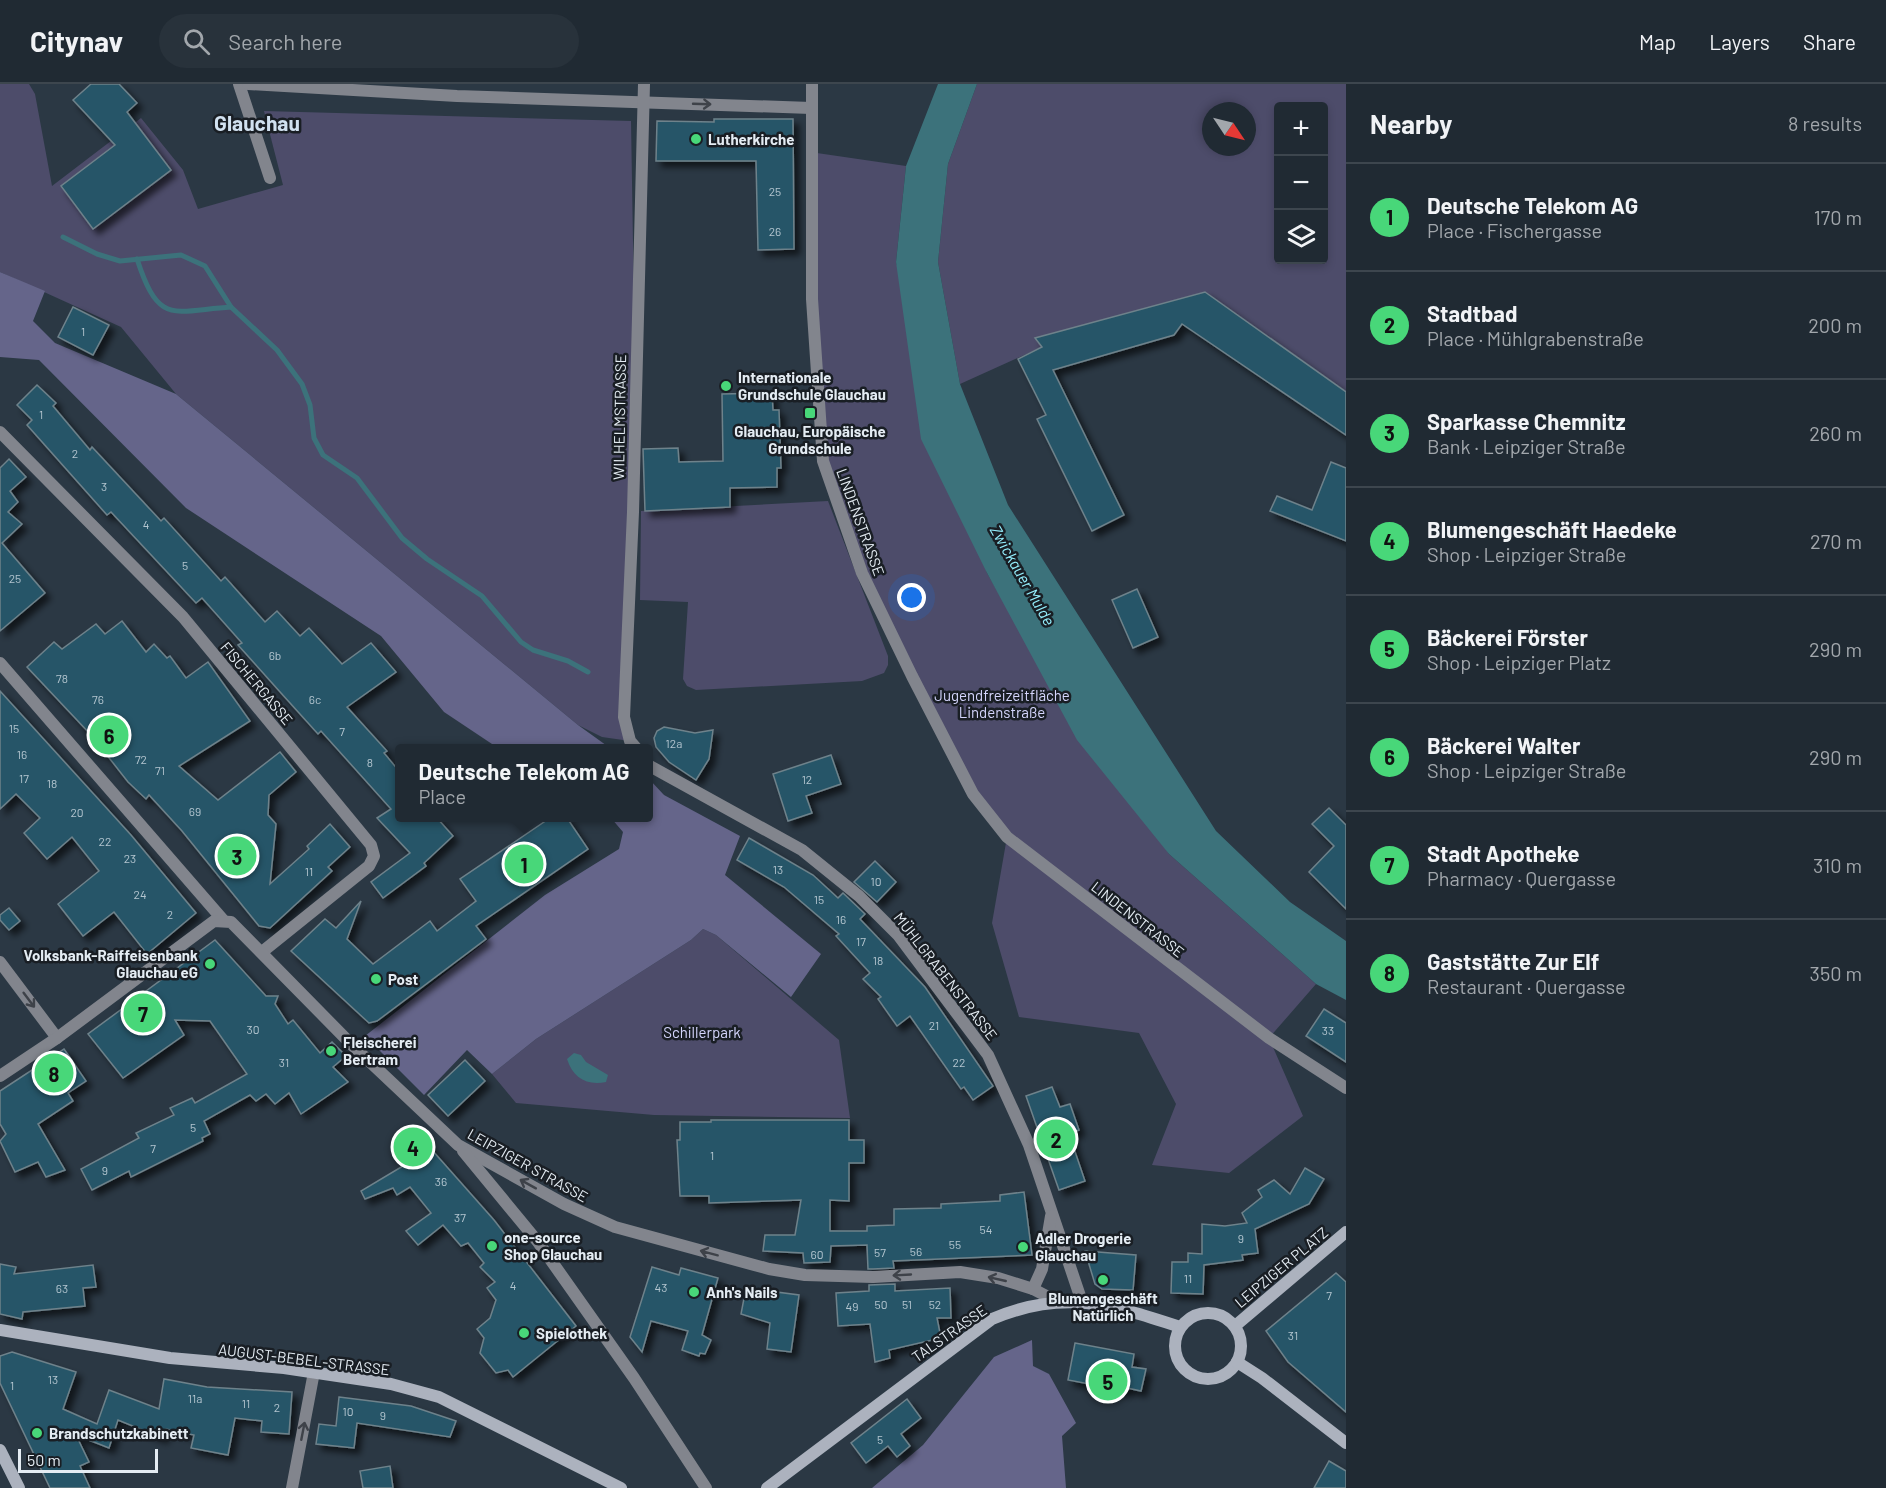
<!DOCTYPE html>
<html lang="en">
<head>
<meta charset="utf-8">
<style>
  :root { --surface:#202a33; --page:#28323b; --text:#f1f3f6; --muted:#a2a7ac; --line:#3d464e; --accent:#48d779 }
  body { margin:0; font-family:Barlow,sans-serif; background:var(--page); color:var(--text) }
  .controls { position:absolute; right:18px; top:18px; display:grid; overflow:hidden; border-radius:6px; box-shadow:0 3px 9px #0003 }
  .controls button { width:54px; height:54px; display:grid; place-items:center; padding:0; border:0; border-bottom:2px solid var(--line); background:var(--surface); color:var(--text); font:30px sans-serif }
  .compass { position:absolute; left:1202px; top:18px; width:54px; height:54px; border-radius:50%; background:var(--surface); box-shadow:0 3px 9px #0003; rotate:125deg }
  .scale { position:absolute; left:18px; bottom:15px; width:140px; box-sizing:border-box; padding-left:6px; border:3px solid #e4ecf3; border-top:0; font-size:16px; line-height:21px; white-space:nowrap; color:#e4ecf3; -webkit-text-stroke:4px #191e24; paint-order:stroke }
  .you { position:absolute; left:912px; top:514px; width:21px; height:21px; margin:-15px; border:4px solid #fff; border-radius:50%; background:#1a73e8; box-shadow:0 0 0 9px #1a73e833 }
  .badge { display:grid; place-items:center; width:39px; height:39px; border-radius:50%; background:var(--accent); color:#111; font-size:20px; font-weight:700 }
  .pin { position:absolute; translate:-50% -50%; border:3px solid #fff; box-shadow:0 2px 6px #0006 }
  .popup { position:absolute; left:395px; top:660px; width:258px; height:78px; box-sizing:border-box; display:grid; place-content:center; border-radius:6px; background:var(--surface); filter:drop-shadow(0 2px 4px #0005); font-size:20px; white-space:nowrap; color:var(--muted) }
  .popup b { font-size:22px; color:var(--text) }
  .popup::after { content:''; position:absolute; left:50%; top:100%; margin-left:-12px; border:12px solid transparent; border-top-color:var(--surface) }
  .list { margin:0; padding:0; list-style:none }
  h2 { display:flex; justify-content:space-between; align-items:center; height:78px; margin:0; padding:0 24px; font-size:26px }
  h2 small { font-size:20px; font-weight:400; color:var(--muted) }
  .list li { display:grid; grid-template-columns:39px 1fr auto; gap:18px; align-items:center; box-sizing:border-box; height:108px; padding:0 24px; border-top:2px solid var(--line) }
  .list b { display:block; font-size:22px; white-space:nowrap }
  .list p { margin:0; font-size:20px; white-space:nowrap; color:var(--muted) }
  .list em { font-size:20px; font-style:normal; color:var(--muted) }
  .icon { flex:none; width:33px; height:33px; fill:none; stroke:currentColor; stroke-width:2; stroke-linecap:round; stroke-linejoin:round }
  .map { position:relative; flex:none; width:1346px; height:1404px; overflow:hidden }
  header { display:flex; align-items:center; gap:36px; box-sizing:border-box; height:84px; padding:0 30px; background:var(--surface); border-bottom:2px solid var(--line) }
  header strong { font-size:28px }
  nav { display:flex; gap:33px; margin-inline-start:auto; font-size:21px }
  .search { width:420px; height:54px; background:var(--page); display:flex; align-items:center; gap:15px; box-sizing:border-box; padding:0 21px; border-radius:33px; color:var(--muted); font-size:22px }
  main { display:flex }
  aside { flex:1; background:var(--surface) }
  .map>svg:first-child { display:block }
  .green { fill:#4d4c6a; fill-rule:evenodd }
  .forest { fill:#65658a }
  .water { fill:#3c727b }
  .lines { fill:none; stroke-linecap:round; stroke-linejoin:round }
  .stream { stroke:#3c727b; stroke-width:5 }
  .building { fill:#265567; stroke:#6e828b; stroke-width:1.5; filter:url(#shadow) }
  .street { stroke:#82858d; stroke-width:12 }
  .secondary { stroke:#acb2be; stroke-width:12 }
  .oneway { stroke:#3e4249 }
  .poi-dot { fill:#48d779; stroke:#191e24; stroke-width:2 }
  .labels { text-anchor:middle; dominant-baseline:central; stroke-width:5; stroke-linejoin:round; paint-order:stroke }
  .number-label { font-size:12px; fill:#b4c6d0 }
  .poi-label { font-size:15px; font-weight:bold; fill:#e4ecf3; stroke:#191e24; text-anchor:start }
  .street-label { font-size:15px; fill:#e4ecf3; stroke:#191e24 }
  .park-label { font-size:15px; fill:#d5d6fd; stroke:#191e24 }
  .water-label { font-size:16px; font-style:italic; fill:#95f0fe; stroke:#191e24 }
  .district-label { font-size:21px; font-weight:bold; fill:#d1e1f0; stroke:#191e24 }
</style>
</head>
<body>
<header>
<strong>Citynav</strong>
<div class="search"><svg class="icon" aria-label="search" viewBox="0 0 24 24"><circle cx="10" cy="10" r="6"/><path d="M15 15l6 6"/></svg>Search here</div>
<nav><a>Map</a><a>Layers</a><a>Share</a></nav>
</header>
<main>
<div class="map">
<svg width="1346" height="1404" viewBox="0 0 1346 1404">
  <defs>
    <filter id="shadow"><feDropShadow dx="5.5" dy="5.5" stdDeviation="3" flood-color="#0009"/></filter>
  </defs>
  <rect width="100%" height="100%" fill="#2b3844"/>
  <g class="green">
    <polygon points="0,0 29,0 35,10 52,102 141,34 183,86 198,125 283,101 264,27 631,37 635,279 629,521 630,657 602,653 578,641 176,310 121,243 0,188"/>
    <path d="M977,0H1346V308L1205,208L1036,254L1042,263L960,300L938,178L948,80ZM1278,22H1324V176H1278ZM1211,27H1247V63H1211Z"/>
    <polygon points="810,68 906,82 896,178 987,489 1021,548 1169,770 1316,900 1269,954 1303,1032 1229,1089 1152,1081 1176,1020 1139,949 1019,933 992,839 1007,753 973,710 862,489 823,377"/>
    <polygon points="828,417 888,572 888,581 884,589 862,597 696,606 687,602 683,595 688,518 640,516 641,427"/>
    <polygon points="703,845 716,851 839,956 850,1034 654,1031 516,1019 492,990 536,955 691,856"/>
  </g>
  <g class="forest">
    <polygon points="0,188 45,207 33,237 55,259 176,310 578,641 610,664 498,664 444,628 381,552 186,424 39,276 0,273"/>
    <polygon points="649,695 664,711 740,752 725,791 821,870 791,913 716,851 703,845 691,856 536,955 492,990 467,966 424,1011 365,952 545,811 619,765 623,748 611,734 648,734"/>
    <polygon points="1032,1256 1033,1282 1049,1290 1076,1339 1062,1352 1066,1404 872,1404 923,1361 994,1273"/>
  </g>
  <g class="water">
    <polygon points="938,0 977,0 948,80 938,178 960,300 1008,421 1216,747 1290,818 1346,857 1346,916 1316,900 1169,770 1077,656 987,489 921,355 896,178 906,82"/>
    <path d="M574,969L581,971L586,978L608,991L606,998C587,1002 573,994 567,975Z"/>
  </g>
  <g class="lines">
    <g class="stream">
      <polyline points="63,153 97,170 120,177 181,171 205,182 231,223 277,266 302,300 310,321 314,354 323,371 357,394 402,454 427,475 482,512 521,558 533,566 568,577 588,588"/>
      <path d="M137,175C159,242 172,227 231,223"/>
    </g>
  </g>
  <g class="building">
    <polygon points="91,0 119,0 137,19 127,28 171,86 93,145 61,102 115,61 73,16"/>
    <polygon points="714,35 793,35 794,165 758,166 756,77 656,77 657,37 714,38"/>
    <polygon points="1205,208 1346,308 1346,351 1182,240 1174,251 1053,286 1124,431 1092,447 1037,335 1046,331 1018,275 1042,263 1035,254"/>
    <polygon points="73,223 109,241 93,271 58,253"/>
    <polygon points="37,301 56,319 53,322 90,366 92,363 161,437 164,434 221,497 225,493 265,538 277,527 300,552 309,544 342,580 371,559 396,588 347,623 387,667 384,669 399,687 399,734 437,734 453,752 424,779 426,782 383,814 371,798 410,769 377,734 391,725 321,647 318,650 281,609 238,561 242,559 202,514 196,519 111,428 107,431 27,341 32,336 17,321"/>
    <polygon points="772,309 773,326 779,326 781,384 777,384 777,403 730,404 730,423 645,427 643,365 678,364 679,378 723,377 722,310"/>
    <polygon points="9,375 26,393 10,407 18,418 8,428 22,440 2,459 45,509 0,547 0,384"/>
    <polygon points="1331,378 1346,384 1346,457 1270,427 1277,412 1312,426"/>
    <polygon points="1137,505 1158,553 1133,564 1112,516"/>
    <polygon points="122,537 146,568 154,560 167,574 170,572 186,594 208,578 250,637 179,682 218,716 280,668 296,688 269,711 268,731 276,740 270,800 309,765 307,762 330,740 350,763 328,783 332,787 270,844 259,842 182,747 149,711 146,715 128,698 92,652 27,583 54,558 62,565 96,540 105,550"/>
    <polygon points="0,607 131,751 196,829 147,870 114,828 83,852 58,820 99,787 72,753 47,775 24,749 40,734 16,710 0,725"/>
    <polygon points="664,643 695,649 713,646 709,675 696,696 669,678 656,663 654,654 657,647"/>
    <polygon points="831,671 841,700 806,712 812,729 788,737 773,690"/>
    <polygon points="1329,724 1346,741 1346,825 1309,788 1334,762 1312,740"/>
    <polygon points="550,734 567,734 588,765 476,842 486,855 377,937 369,939 291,867 325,835 336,844 361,817 347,855 373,880 430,837 437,847 476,817 460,795"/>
    <polygon points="749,754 813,791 838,814 843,809 865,830 860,835 925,903 993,1002 973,1016 964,1003 961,1005 910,932 897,942 878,915 881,913 863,895 870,889 836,852 839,850 784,803 737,776"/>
    <polygon points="875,777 896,798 877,818 854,798"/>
    <polygon points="9,824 20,837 9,846 0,836 0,831"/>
    <polygon points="215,856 266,912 278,912 275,920 288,940 293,936 320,969 332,958 346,972 333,983 348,998 301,1030 289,1009 275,1020 266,1010 256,1017 250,1011 204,1037 210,1050 202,1054 203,1057 131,1093 129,1087 92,1106 81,1085 139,1054 136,1049 174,1031 170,1024 192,1014 195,1019 247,990 210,937 175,936 184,951 123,994 88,950"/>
    <polygon points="1324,925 1346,939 1346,978 1306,952"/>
    <polygon points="64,965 86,997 68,1009 73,1017 38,1040 65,1086 46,1093 38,1078 15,1088 0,1057 6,1050 0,1040 0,1007"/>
    <polygon points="465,976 485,997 448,1032 428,1011"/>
    <polygon points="1052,1003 1060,1023 1070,1020 1079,1046 1069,1050 1085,1097 1059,1106 1026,1012"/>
    <polygon points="711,1036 849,1036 849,1056 864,1056 864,1079 849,1079 849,1117 830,1116 830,1147 867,1147 867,1142 894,1141 894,1125 941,1124 941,1120 1000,1117 1000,1111 1024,1108 1032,1171 893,1177 894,1184 873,1185 868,1185 867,1161 831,1162 830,1178 804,1179 803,1169 763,1167 765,1151 795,1151 801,1116 709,1119 709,1112 680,1112 677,1056 680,1056 680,1038 711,1038"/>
    <polygon points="416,1048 494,1136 576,1242 513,1293 508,1286 496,1289 480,1269 484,1254 477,1245 490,1234 496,1216 487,1204 495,1198 480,1183 484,1179 468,1159 461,1162 443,1141 418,1161 406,1147 431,1129 410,1103 397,1111 393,1104 365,1115 361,1107 413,1076 400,1061"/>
    <polygon points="1305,1084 1324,1095 1309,1120 1255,1145 1258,1169 1242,1171 1243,1176 1204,1181 1203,1210 1171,1209 1172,1178 1188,1178 1188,1169 1202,1170 1202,1140 1225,1142 1247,1139 1242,1129 1262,1113 1258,1106 1274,1096 1290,1110"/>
    <polygon points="1085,1167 1136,1171 1133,1206 1102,1205 1095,1200"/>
    <polygon points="0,1180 16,1183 14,1190 93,1181 96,1203 83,1204 85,1222 23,1228 22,1235 0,1230"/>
    <polygon points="652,1183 679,1191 681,1184 718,1194 702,1251 711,1256 705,1270 700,1269 699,1272 682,1266 688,1247 651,1237 642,1268 630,1253"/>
    <polygon points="1336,1189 1346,1198 1346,1328 1288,1278 1266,1247"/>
    <polygon points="895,1200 895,1207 950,1204 951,1234 937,1234 941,1254 889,1266 890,1274 875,1278 870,1240 838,1242 836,1209 869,1207 869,1201"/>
    <polygon points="746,1204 799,1211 791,1268 767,1265 770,1239 741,1230"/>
    <polygon points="1075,1259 1134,1270 1132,1283 1146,1285 1141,1307 1127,1304 1127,1307 1068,1296"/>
    <polygon points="12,1268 76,1288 63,1325 97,1340 109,1306 159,1325 164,1295 207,1303 292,1308 289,1350 261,1348 262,1337 235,1334 228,1371 191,1364 194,1351 166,1345 162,1354 118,1336 109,1364 76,1351 89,1378 80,1382 90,1404 50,1404 0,1299 0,1272"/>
    <polygon points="339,1313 411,1322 456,1337 450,1353 357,1339 354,1364 316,1360 319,1340 336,1342"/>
    <polygon points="907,1315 921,1334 901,1350 910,1362 897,1373 888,1362 866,1379 851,1359"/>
    <polygon points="1329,1377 1346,1387 1346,1404 1314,1404"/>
    <polygon points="390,1382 393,1404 363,1404 360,1387"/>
  </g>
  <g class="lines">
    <g class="street">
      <polyline points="239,0 270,94"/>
      <polyline points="248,0 457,12 811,24"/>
      <polyline points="812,0 812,215 823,377 862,489 912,592 973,710 1007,753 1269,954 1346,1004"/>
      <polyline points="0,348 183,533 371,761 374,772 369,782 262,868"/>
      <polyline points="0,579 224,837"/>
      <polyline points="636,664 630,657 624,633 633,428 644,0"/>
      <polyline points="648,681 802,766 859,812 898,851 988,971 1029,1061 1082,1218"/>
      <polyline points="0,878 57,954"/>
      <polyline points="0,992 57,954 214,837 231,838 352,961 458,1061 564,1120 615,1143 769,1185 805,1191 873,1193 960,1188 998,1194 1033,1205 1056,1217"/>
      <polyline points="463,1067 538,1158 634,1294 706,1404"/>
      <polyline points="1033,1205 1042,1185 1051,1132"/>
      <polyline points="292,1404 314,1288"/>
    </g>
    <g class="secondary">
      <circle cx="1208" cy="1262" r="33"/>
      <polyline points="1235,1242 1346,1148"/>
      <polyline points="0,1246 170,1274 284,1284 391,1300 439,1313 621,1404"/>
      <polyline points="1237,1278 1262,1294 1346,1359"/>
      <polyline points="0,1366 19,1404"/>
      <path d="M767,1404L992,1235C1063,1205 1110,1220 1180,1243"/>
    </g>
  </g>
  <defs><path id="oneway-shaft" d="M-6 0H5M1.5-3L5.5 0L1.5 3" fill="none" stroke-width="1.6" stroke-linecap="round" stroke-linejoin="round" transform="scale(1.5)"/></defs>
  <g class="oneway">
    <use href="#oneway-shaft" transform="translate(702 20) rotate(2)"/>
    <use href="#oneway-shaft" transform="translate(29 916) rotate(53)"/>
    <use href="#oneway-shaft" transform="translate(528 1100) rotate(-151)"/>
    <use href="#oneway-shaft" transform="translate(709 1169) rotate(-165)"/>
    <use href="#oneway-shaft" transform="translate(902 1191) rotate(177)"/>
    <use href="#oneway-shaft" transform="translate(997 1195) rotate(-167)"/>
    <use href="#oneway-shaft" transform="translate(303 1347) rotate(-79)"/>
  </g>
  <g class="poi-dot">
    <circle cx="696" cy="55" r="6"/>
    <circle cx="726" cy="302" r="6"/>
    <rect x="804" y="323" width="12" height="12" rx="3"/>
    <circle cx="210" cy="880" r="6"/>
    <circle cx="376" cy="895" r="6"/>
    <circle cx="331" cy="967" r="6"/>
    <circle cx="492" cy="1162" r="6"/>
    <circle cx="1023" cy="1163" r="6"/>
    <circle cx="1103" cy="1196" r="6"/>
    <circle cx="694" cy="1208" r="6"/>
    <circle cx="524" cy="1249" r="6"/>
    <circle cx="37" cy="1349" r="6"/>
  </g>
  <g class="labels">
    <g class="number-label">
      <text x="775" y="107">25</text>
      <text x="775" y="147">26</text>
      <text x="83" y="247">1</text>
      <text x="41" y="330">1</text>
      <text x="75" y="369">2</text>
      <text x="104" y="402">3</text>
      <text x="146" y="440">4</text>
      <text x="185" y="481">5</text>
      <text x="15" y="494">25</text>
      <text x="275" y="571">6b</text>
      <text x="62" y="594">78</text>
      <text x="98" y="615">76</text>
      <text x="315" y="615">6c</text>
      <text x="14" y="644">15</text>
      <text x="342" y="647">7</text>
      <text x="674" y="659">12a</text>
      <text x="22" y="670">16</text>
      <text x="141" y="675">72</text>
      <text x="370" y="678">8</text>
      <text x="160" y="686">71</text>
      <text x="24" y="694">17</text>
      <text x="807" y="695">12</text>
      <text x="52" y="699">18</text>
      <text x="195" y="727">69</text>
      <text x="77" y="728">20</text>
      <text x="105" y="757">22</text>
      <text x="130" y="774">23</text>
      <text x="778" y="785">13</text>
      <text x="309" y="787">11</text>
      <text x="876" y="797">10</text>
      <text x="140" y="810">24</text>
      <text x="819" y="815">15</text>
      <text x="170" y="830">2</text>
      <text x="841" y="835">16</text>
      <text x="861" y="857">17</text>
      <text x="878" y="876">18</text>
      <text x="934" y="941">21</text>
      <text x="253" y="945">30</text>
      <text x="1328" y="946">33</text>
      <text x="284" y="978">31</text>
      <text x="959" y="978">22</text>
      <text x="193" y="1043">5</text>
      <text x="153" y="1064">7</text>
      <text x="712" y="1071">1</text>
      <text x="105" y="1086">9</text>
      <text x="441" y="1097">36</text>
      <text x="460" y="1133">37</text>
      <text x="986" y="1145">54</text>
      <text x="1241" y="1154">9</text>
      <text x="955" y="1160">55</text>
      <text x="916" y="1167">56</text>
      <text x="880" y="1168">57</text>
      <text x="817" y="1170">60</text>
      <text x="1188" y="1194">11</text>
      <text x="513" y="1201">4</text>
      <text x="661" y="1203">43</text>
      <text x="62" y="1204">63</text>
      <text x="1329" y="1211">7</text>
      <text x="881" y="1220">50</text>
      <text x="907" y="1220">51</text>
      <text x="935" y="1220">52</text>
      <text x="852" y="1222">49</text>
      <text x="1293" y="1251">31</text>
      <text x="53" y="1295">13</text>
      <text x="12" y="1301">1</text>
      <text x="195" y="1314">11a</text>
      <text x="246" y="1319">11</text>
      <text x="277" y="1323">2</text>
      <text x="348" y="1327">10</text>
      <text x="383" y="1331">9</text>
      <text x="880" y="1355">5</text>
    </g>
    <g class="poi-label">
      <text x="708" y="55">Lutherkirche</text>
      <text x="738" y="293">Internationale<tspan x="738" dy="17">Grundschule Glauchau</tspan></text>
      <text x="810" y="347" text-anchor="middle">Glauchau, Europäische<tspan x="810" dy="17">Grundschule</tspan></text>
      <text x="198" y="871" text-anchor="end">Volksbank-Raiffeisenbank<tspan x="198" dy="17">Glauchau eG</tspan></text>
      <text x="388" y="895">Post</text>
      <text x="343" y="958">Fleischerei<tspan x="343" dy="17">Bertram</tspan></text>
      <text x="504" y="1153">one-source<tspan x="504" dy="17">Shop Glauchau</tspan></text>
      <text x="1035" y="1154">Adler Drogerie<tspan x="1035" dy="17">Glauchau</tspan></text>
      <text x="706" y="1208">Anh's Nails</text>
      <text x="1103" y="1214" text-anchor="middle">Blumengeschäft<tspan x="1103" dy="17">Natürlich</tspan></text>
      <text x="536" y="1249">Spielothek</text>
      <text x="49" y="1349">Brandschutzkabinett</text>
    </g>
    <g class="street-label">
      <text transform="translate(619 333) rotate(-89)">WILHELMSTRASSE</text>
      <text transform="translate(861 438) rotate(70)">LINDENSTRASSE</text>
      <text transform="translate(257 599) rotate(50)">FISCHERGASSE</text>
      <text transform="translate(1138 835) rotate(38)">LINDENSTRASSE</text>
      <text transform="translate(946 892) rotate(52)">MÜHLGRABENSTRASSE</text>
      <text transform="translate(528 1081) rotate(29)">LEIPZIGER STRASSE</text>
      <text transform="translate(1281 1183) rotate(-40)">LEIPZIGER PLATZ</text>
      <text transform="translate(949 1249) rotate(-35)">TALSTRASSE</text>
      <text transform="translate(304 1275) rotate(7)">AUGUST-BEBEL-STRASSE</text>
    </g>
    <g class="park-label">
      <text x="1002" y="611">Jugendfreizeitfläche<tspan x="1002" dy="17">Lindenstraße</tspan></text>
      <text x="702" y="948">Schillerpark</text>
    </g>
    <g class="water-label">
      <text transform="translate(1023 491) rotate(60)">Zwickauer Mulde</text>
    </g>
    <g class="district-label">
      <text x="257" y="38">Glauchau</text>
    </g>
  </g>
</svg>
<div class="controls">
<button>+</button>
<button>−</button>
<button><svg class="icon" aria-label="layers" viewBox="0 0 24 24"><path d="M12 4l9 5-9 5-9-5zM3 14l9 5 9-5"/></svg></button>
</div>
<svg class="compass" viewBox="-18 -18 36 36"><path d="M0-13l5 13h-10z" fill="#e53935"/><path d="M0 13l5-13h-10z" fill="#a2a7ac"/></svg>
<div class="scale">50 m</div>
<div class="you"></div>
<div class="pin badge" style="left:524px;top:780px">1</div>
<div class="popup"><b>Deutsche Telekom AG</b>Place</div>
<div class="pin badge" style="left:1056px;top:1055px">2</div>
<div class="pin badge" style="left:237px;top:772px">3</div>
<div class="pin badge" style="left:413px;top:1063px">4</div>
<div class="pin badge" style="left:1108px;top:1297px">5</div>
<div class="pin badge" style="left:109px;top:651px">6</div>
<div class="pin badge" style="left:143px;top:929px">7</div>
<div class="pin badge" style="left:54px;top:989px">8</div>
</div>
<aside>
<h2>Nearby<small>8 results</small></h2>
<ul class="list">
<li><span class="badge">1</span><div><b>Deutsche Telekom AG</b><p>Place · Fischergasse</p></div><em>170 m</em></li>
<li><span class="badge">2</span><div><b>Stadtbad</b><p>Place · Mühlgrabenstraße</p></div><em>200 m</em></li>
<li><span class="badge">3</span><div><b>Sparkasse Chemnitz</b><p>Bank · Leipziger Straße</p></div><em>260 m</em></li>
<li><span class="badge">4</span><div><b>Blumengeschäft Haedeke</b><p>Shop · Leipziger Straße</p></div><em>270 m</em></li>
<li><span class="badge">5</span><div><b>Bäckerei Förster</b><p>Shop · Leipziger Platz</p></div><em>290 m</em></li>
<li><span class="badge">6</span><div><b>Bäckerei Walter</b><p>Shop · Leipziger Straße</p></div><em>290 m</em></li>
<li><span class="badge">7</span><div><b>Stadt Apotheke</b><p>Pharmacy · Quergasse</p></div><em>310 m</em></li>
<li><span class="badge">8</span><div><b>Gaststätte Zur Elf</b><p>Restaurant · Quergasse</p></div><em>350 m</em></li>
</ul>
</aside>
</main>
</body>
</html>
